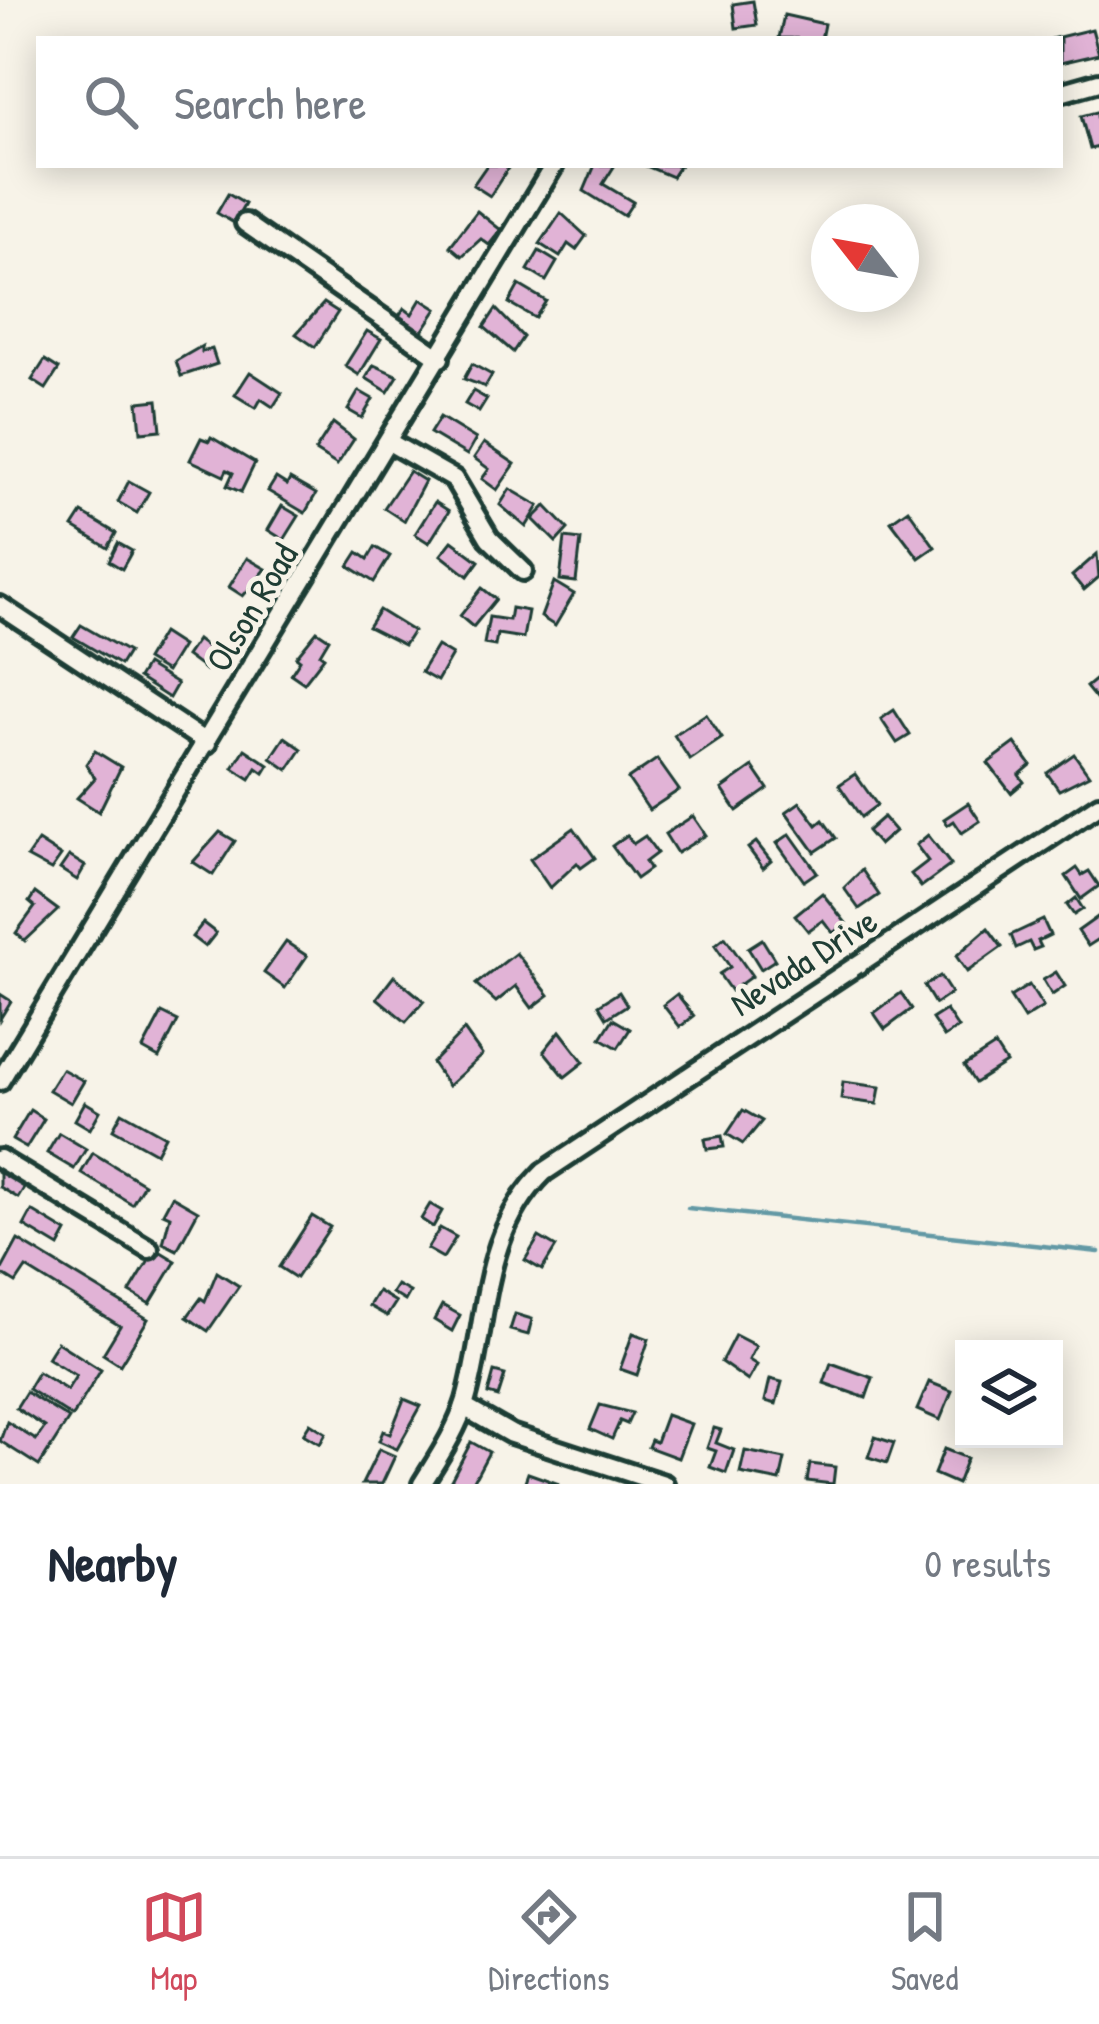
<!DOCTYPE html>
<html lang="en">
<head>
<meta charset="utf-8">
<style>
  :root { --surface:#fff; --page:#f6f6f7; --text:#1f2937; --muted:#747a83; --line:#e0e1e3; --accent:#d1495b }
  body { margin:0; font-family:"Patrick Hand",sans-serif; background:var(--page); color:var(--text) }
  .controls { position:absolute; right:36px; bottom:36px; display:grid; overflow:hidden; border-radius:0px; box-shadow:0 6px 30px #0003 }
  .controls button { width:108px; height:108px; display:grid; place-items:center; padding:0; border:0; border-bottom:3px solid var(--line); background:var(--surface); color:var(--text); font:60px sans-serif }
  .compass { position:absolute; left:811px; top:204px; width:108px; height:108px; border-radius:50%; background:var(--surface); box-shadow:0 6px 30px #0003; rotate:301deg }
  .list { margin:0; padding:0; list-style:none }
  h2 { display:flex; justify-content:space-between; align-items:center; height:156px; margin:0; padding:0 48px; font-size:51px }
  h2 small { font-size:39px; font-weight:400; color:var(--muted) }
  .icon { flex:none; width:66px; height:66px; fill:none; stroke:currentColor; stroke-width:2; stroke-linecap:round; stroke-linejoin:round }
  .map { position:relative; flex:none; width:1099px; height:1484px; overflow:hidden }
  .search { position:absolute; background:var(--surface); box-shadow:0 6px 30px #0003; left:36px; right:36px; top:36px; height:132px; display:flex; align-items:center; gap:30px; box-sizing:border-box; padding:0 42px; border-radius:0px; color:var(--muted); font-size:45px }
  .sheet { height:372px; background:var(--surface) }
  nav { display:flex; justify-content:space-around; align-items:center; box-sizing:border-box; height:168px; border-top:3px solid var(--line); background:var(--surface); font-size:33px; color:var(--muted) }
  nav a { display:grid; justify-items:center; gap:6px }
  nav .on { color:var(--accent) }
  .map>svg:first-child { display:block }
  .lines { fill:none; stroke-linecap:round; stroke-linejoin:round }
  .stream { stroke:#6399a5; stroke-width:4.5 }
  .building { fill:#e1b3d6; stroke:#1f3d34; stroke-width:3 }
  .minor-casing { stroke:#1f3d34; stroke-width:26 }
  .minor { stroke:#f7f3e8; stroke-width:16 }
  .labels { text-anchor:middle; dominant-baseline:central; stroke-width:10; stroke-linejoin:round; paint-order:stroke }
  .street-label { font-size:36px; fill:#1f3d34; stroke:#f7f3e8 }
</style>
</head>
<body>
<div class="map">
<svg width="1099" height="1484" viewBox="0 0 1099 1484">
  <rect width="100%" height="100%" fill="#f7f3e8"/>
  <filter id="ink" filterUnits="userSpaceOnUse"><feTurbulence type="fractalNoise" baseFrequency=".00833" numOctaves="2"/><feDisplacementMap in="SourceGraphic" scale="24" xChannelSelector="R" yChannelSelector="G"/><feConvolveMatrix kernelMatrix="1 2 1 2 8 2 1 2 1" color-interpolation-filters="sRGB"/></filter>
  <g filter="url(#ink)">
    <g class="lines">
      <polyline class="stream" points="688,1208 1099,1252"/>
    </g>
    <g class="building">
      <polygon points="753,1 757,25 736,28 733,4"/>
      <polygon points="784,15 824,24 821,39 779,38"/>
      <polygon points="1092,29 1099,54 1060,63 1060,39 1051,39"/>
      <polygon points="1097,112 1099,147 1090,149 1081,116"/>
      <polygon points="487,165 510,165 490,196 473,185"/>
      <polygon points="595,165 615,165 603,184 633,202 624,216 584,191"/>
      <polygon points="644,165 680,165 672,177"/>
      <polygon points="228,194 245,204 234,223 217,213"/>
      <polygon points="477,211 501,230 489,245 481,239 462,256 450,246"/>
      <polygon points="561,213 586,236 576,250 568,244 560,257 540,244"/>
      <polygon points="539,251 557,262 546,281 528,270"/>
      <polygon points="519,285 546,301 535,318 509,303"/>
      <polygon points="421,299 437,309 419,336 396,321 404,308 412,314"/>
      <polygon points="324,303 338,312 315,347 296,334"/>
      <polygon points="496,309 523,337 513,352 484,327"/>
      <polygon points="367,331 381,339 359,375 345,366"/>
      <polygon points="202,346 202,352 212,349 217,364 181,376 176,361"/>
      <polygon points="45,360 59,369 46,389 32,380"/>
      <polygon points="472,364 492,375 485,387 464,379"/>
      <polygon points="374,365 398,376 388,392 366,378"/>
      <polygon points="250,372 282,393 273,407 261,399 256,408 235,395"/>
      <polygon points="359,391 373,399 362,418 348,410"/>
      <polygon points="473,391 487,399 479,412 465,404"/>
      <polygon points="158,400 161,430 141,432 138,402"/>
      <polygon points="440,417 476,439 467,455 430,433"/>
      <polygon points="333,423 354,439 337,465 315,451"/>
      <polygon points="211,437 255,463 241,492 227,486 233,473 227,470 224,476 190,460 201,438 209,441"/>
      <polygon points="484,443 515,464 497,490 482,479 489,469 474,458"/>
      <polygon points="409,471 425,481 404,521 384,508"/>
      <polygon points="276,478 287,485 290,479 316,494 305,513 268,491"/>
      <polygon points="129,481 149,492 137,513 118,502"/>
      <polygon points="510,489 539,506 526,527 500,505"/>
      <polygon points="435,502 449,511 429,543 415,534"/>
      <polygon points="282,506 299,516 284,540 268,530"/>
      <polygon points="546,506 568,529 556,542 533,519"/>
      <polygon points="908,509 935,547 919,558 891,521"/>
      <polygon points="82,513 116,533 108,548 73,527"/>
      <polygon points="565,538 581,540 576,582 560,580"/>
      <polygon points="452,541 479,561 468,576 441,555"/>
      <polygon points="118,543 132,551 122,569 109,561"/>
      <polygon points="375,547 390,556 374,582 349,566 358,552 368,559"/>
      <polygon points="1097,554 1099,577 1084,590 1072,576"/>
      <polygon points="247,558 266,569 243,596 229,587"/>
      <polygon points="554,582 574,594 555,626 541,617"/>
      <polygon points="482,588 496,599 473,627 460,616"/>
      <polygon points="511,608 528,611 523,638 497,634 495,646 484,644 489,617 509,620"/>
      <polygon points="379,610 413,631 404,645 368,627"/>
      <polygon points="81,625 128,652 120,665 73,637"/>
      <polygon points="317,631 329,639 320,654 324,657 304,683 291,674 300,660 296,657"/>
      <polygon points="162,633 182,646 166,672 146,660"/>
      <polygon points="197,640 213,652 205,670 186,656"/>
      <polygon points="437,646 452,655 437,681 421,672"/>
      <polygon points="146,665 177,684 169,698 138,678"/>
      <polygon points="1097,678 1099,681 1099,703 1086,687"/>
      <polygon points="894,710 910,735 897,743 881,719"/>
      <polygon points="706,714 722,738 690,760 674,735"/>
      <polygon points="285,737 302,749 288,770 271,758"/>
      <polygon points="1015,743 1031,765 1019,775 1024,782 1011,793 988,763"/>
      <polygon points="245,749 269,765 264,773 257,768 250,779 233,768"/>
      <polygon points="95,751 121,767 99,812 77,798 95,778 86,764"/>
      <polygon points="1074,754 1089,775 1059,790 1047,773"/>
      <polygon points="657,759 679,790 649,810 628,779"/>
      <polygon points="753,767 768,789 737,811 722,789"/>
      <polygon points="855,774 877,805 861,817 839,785"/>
      <polygon points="800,802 817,825 823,820 836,838 815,852 786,812"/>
      <polygon points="968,803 980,821 962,833 954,821 948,825 944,819"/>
      <polygon points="693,816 706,835 677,853 665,834"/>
      <polygon points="883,817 895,831 879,845 867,831"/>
      <polygon points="574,828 595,858 581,868 577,863 550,888 530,859"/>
      <polygon points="220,832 235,841 213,875 193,862"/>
      <polygon points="790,834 817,872 804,881 777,843"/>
      <polygon points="627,835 633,844 645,836 657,853 645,862 650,869 636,879 612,846"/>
      <polygon points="928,835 951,865 921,887 911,874 928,861 916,845"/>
      <polygon points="38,841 61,856 51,870 27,857"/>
      <polygon points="756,842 771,861 763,868 748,848"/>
      <polygon points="69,856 85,866 77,880 60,869"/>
      <polygon points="1077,868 1082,875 1089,871 1099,886 1081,899 1066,876"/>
      <polygon points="862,870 879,895 859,909 844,888"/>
      <polygon points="35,893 58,910 25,941 16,933 35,907 29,902"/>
      <polygon points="822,893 846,923 833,933 823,920 808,931 795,915"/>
      <polygon points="1076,898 1083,909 1074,915 1067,905"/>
      <polygon points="1099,916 1099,939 1088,946 1078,931"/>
      <polygon points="1043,920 1050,935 1038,941 1041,947 1033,950 1029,942 1016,948 1011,935"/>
      <polygon points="203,923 216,933 205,947 192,937"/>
      <polygon points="988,928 1002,947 967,972 956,956"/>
      <polygon points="725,937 752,976 731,991 719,974 730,967 715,945"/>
      <polygon points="762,939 775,960 761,969 748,948"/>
      <polygon points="286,942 307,956 285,988 264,973"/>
      <polygon points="516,953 549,995 532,1008 516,986 496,1002 476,984"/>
      <polygon points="1056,972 1065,986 1052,995 1043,980"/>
      <polygon points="394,976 424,1001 406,1022 377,998"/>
      <polygon points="940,976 951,993 935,1004 924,986"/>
      <polygon points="1029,985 1043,1007 1024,1019 1010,997"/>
      <polygon points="619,992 627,1005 607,1018 599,1005"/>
      <polygon points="901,993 912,1009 885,1029 874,1013"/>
      <polygon points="0,994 11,1001 0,1019"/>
      <polygon points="677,994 694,1016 680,1027 663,1005"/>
      <polygon points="946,1010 958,1028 944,1037 932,1019"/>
      <polygon points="162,1013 178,1021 159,1058 143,1049"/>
      <polygon points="613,1019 630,1029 618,1048 601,1038"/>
      <polygon points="464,1030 482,1055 448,1086 432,1063"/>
      <polygon points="560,1031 584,1062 565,1077 544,1051"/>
      <polygon points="995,1046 1006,1063 975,1083 964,1066"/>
      <polygon points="62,1069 84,1081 71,1103 49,1090"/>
      <polygon points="843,1082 880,1087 877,1104 841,1099"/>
      <polygon points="85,1102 100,1111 90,1129 75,1120"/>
      <polygon points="30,1110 44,1119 26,1148 12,1140"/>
      <polygon points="743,1110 762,1121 743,1144 727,1134"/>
      <polygon points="122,1112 165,1136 156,1153 113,1129"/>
      <polygon points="59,1133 86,1149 74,1169 47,1153"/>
      <polygon points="722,1136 724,1147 707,1149 705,1139"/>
      <polygon points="93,1153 144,1184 132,1204 81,1173"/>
      <polygon points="0,1170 26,1185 18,1198 0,1187"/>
      <polygon points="172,1196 198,1211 177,1250 163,1243 170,1216 163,1213"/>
      <polygon points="430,1204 442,1211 433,1227 421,1219"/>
      <polygon points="32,1211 67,1232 59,1247 24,1226"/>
      <polygon points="312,1216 330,1227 296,1278 279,1267"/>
      <polygon points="440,1228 456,1237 443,1258 427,1249"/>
      <polygon points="539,1237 556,1247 542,1270 525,1260"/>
      <polygon points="18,1240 148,1319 120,1365 103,1354 120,1326 26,1268 16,1283 0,1273"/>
      <polygon points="156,1249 176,1261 150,1304 130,1292"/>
      <polygon points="217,1272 239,1286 208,1331 187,1317 201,1298 205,1301"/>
      <polygon points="397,1285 410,1292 405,1301 392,1293"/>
      <polygon points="378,1291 396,1302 387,1316 369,1306"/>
      <polygon points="442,1305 460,1315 452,1331 434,1320"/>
      <polygon points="515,1314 532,1319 528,1335 510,1330"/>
      <polygon points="633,1333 649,1339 637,1375 620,1369"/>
      <polygon points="735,1335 756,1346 749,1360 757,1365 748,1381 721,1362"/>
      <polygon points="57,1342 101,1370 72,1417 28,1389 38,1372 67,1390 76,1376 47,1358"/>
      <polygon points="831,1363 873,1378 866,1398 824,1383"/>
      <polygon points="494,1372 505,1375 498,1397 488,1394"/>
      <polygon points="770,1379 782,1382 776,1404 765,1401"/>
      <polygon points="929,1382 952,1391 940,1420 917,1410"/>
      <polygon points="26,1392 69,1419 39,1466 0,1441 7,1422 36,1440 45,1427 16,1408"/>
      <polygon points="404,1399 421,1406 397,1449 379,1441 383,1431 390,1434"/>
      <polygon points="600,1405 632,1413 627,1424 620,1421 612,1439 590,1429"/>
      <polygon points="666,1415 691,1424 678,1458 648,1447 651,1440 656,1442"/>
      <polygon points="310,1423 326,1433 320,1444 303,1434"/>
      <polygon points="714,1428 721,1430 716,1443 734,1450 726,1473 710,1467 716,1451 707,1448"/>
      <polygon points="875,1437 894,1443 887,1463 868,1457"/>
      <polygon points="471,1442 489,1452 472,1484 449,1484"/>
      <polygon points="379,1449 395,1456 382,1484 362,1484"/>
      <polygon points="944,1449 967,1458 957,1484 934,1474"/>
      <polygon points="745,1451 785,1459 780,1481 740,1473"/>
      <polygon points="810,1464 835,1467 833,1484 807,1481"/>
      <polygon points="528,1473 559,1484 524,1484"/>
    </g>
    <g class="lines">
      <g class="minor-casing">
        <g id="minor">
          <polyline points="1060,93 1099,82"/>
          <polyline points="245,223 440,358"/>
          <polyline points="389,442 454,479 489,538 523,571"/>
          <polyline points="0,606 207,743"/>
          <polyline points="0,1081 554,165"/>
          <polyline points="0,1159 149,1249"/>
          <polyline points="464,1407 511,1434 664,1484"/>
          <path d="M422,1484C438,1458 457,1430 466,1400C489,1319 480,1235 544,1172L1099,805"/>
        </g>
      </g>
      <use href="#minor" class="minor"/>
    </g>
  </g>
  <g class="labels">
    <g class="street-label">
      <text transform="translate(251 607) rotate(-59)">Olson Road</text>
      <text transform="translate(803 961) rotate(-33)">Nevada Drive</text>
    </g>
  </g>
</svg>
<div class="controls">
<button><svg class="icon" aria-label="layers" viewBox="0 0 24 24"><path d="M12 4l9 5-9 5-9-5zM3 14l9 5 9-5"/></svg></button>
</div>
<svg class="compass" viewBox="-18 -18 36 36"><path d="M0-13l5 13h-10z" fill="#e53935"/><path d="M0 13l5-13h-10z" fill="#747a83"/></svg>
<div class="search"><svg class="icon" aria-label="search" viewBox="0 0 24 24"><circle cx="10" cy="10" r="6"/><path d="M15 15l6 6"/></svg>Search here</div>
</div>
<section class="sheet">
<h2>Nearby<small>0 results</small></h2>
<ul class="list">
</ul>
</section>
<nav>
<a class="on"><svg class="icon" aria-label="map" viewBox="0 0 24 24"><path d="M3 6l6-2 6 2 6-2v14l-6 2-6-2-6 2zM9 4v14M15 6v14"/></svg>Map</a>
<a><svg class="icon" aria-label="directions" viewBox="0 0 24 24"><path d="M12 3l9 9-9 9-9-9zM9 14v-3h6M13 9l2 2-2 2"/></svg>Directions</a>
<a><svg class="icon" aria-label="saved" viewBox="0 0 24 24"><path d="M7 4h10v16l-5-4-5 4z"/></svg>Saved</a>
</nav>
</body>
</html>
